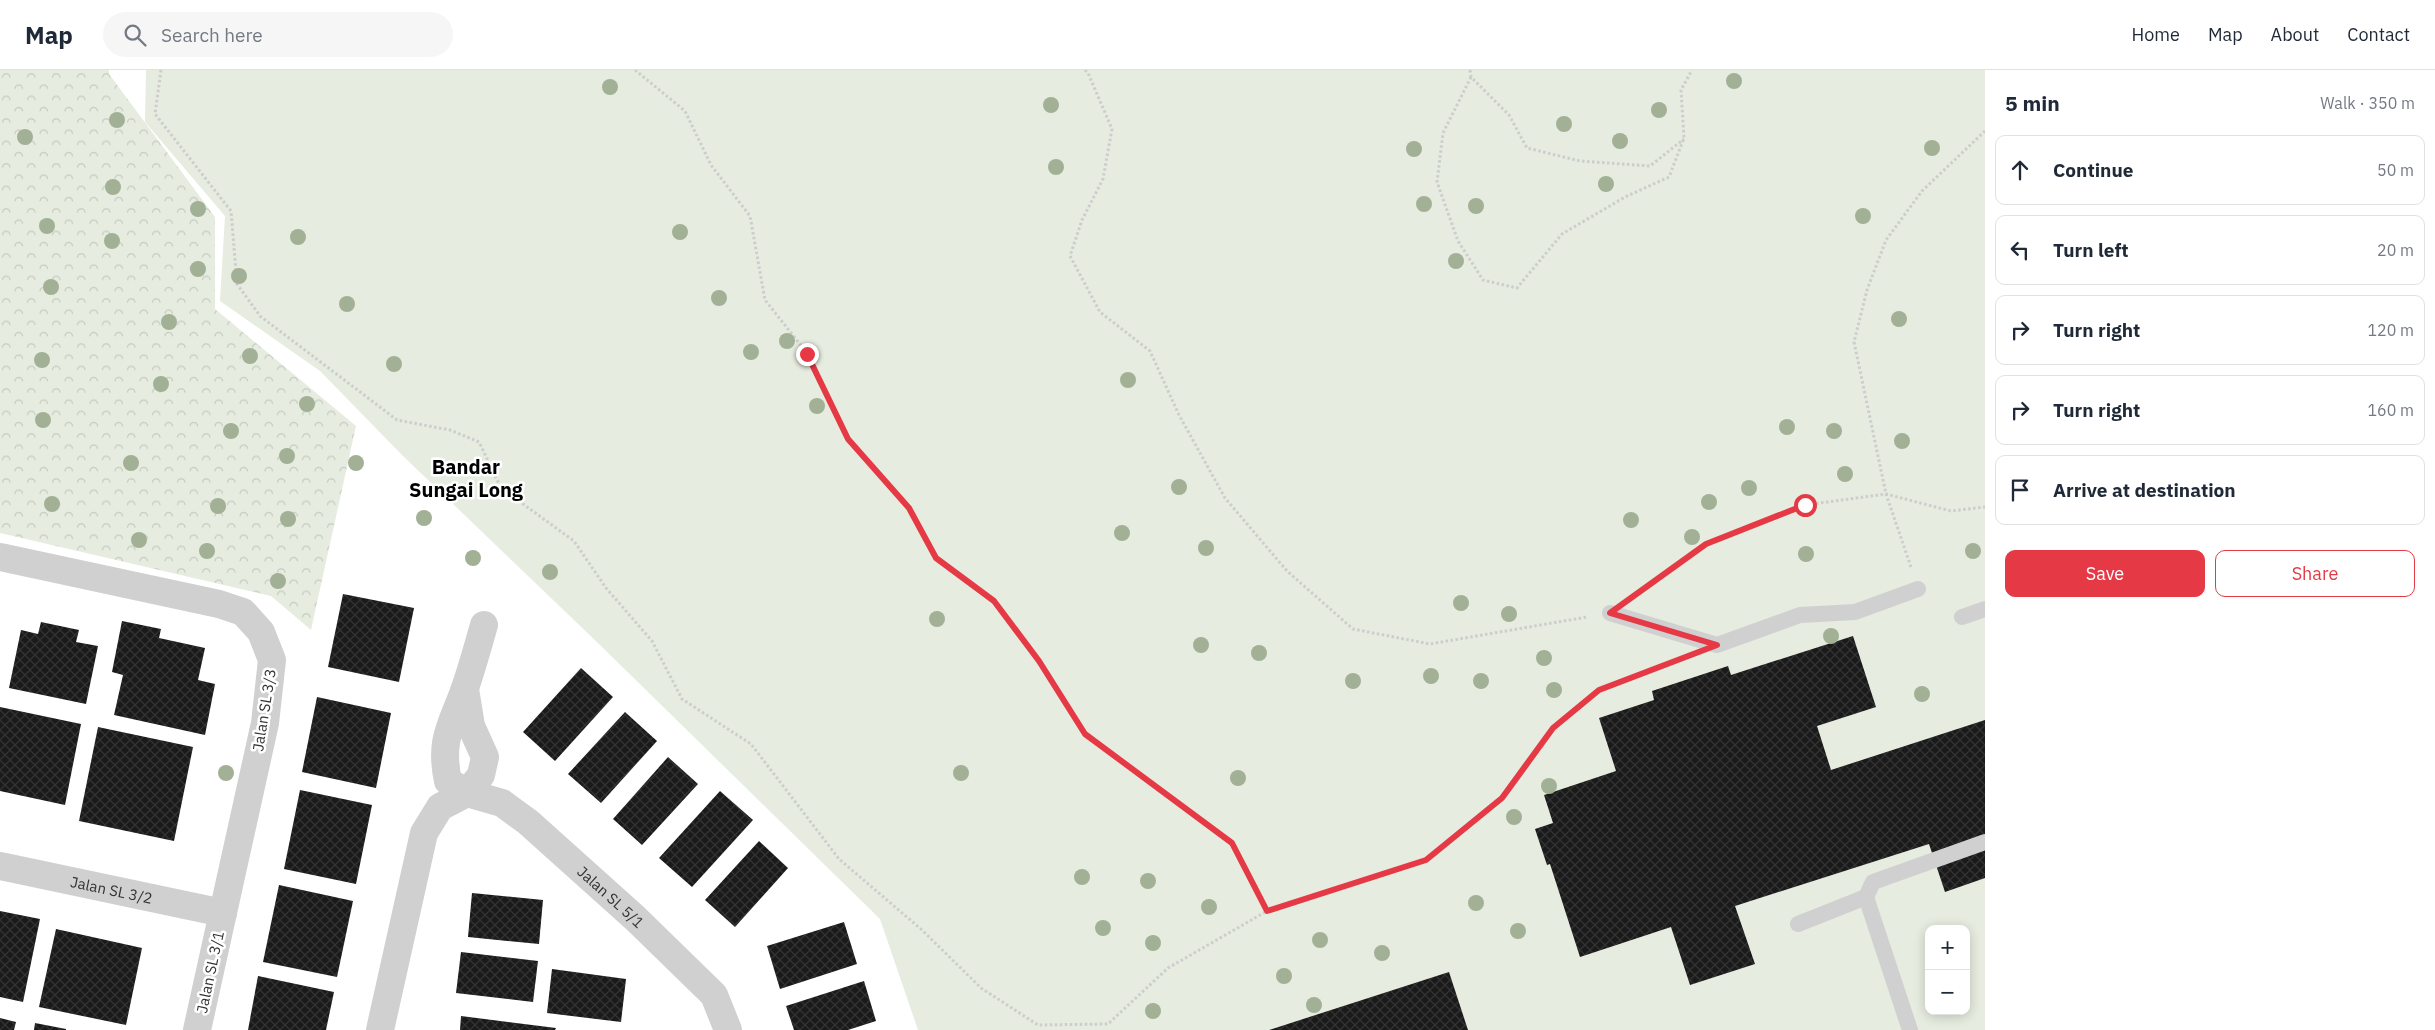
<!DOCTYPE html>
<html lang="en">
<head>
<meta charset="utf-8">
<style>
  :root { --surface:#fff; --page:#f6f6f7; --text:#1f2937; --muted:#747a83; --line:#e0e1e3; --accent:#e63946 }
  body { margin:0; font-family:"IBM Plex Sans",sans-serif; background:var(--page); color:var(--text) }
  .controls { position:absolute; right:15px; bottom:15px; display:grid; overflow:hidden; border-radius:10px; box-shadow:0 2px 12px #0003 }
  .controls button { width:45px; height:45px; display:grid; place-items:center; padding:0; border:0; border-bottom:1px solid var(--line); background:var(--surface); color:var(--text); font:25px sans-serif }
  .stop { position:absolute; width:15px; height:15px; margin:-11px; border:4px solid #e63946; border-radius:50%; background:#fff }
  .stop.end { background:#e63946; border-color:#fff; box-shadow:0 1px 5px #0008 }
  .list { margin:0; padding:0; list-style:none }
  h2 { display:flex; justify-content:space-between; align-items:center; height:65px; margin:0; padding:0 20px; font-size:21px }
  h2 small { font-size:16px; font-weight:400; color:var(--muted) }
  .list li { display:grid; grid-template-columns:32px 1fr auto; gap:15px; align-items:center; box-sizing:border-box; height:70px; margin:0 10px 10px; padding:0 10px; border:1px solid var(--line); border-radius:10px }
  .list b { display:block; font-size:19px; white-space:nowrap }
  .list em { font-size:16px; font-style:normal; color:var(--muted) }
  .actions { display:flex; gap:10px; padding:15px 20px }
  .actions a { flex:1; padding:11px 0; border:1px solid var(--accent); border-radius:10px; text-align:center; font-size:18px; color:var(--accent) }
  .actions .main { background:var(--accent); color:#fff }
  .icon { flex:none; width:28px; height:28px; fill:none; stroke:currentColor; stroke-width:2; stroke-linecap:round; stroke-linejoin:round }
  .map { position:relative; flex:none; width:1985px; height:960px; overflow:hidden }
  header { display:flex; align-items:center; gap:30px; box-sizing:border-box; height:70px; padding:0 25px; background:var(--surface); border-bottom:1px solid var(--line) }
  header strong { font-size:24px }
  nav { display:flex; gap:28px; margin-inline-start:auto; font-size:18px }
  .search { width:350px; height:45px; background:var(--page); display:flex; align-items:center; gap:12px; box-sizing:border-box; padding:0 18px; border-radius:28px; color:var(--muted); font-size:19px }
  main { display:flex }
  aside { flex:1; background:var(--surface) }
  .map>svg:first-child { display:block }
  .grass { fill:#e6ecdf; fill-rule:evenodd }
  .forest { fill:url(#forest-crowns) }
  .building { fill:url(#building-cross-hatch) }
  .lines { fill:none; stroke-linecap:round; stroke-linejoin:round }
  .path { stroke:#cdcdcd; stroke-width:3; stroke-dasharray:2.5 2.5; stroke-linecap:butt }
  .lane { stroke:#d0d0d0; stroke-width:16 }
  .street { stroke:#d0d0d0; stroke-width:28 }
  .tree { fill:#a2b095 }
  .route { stroke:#e63946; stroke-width:6 }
  .labels { text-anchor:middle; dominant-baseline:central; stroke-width:5; stroke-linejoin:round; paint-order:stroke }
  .street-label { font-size:15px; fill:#333; stroke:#fff }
  .district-label { font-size:20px; font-weight:bold; fill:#000; stroke:#fff }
</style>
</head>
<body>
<header>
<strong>Map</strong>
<div class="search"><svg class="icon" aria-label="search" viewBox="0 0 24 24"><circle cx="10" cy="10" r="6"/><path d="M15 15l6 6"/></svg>Search here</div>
<nav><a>Home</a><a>Map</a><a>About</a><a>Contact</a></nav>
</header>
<main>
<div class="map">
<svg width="1985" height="960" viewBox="0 0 1985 960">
  <defs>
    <pattern id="forest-crowns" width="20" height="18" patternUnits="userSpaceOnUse" patternTransform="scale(1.25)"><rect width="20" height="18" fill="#e6ecdf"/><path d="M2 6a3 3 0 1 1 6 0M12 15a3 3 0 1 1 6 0" fill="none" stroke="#c6cbc0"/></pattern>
    <pattern id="building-cross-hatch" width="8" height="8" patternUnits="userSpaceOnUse" patternTransform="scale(1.25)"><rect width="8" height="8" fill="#1a1a1a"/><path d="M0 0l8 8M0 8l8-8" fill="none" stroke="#333"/></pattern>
  </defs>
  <rect width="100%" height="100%" fill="#fff"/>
  <path class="grass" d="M146,0H1985V960H918L880,849L600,575L402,385L320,301L220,231L225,146L145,52ZM1929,859H1966V941H1929Z"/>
  <polygon class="forest" points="0,0 109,0 109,4 215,147 215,239 356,356 311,560 271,526 0,463"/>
  <g class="building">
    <polygon points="343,524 414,538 399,612 328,597"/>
    <polygon points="122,551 161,559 159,568 205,578 198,610 215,614 205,665 114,645 123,605 112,602"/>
    <polygon points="41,552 79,560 76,572 98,576 86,634 9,618 21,560 38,564"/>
    <polygon points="1853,566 1876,637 1817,656 1831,700 1985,650 1985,808 1945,822 1929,774 1735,836 1755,894 1690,915 1671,857 1580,887 1550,794 1547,795 1535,759 1553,753 1544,725 1616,701 1599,648 1654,630 1652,621 1728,596 1731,605"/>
    <polygon points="581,598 613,627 555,691 523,662"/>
    <polygon points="317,627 391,643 376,718 302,702"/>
    <polygon points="0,637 81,654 65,735 0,721"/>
    <polygon points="625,642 657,671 601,733 568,704"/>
    <polygon points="98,657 193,677 174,771 79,751"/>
    <polygon points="668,687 698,714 642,775 613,749"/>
    <polygon points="300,720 372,735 356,814 284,799"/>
    <polygon points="720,721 753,750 692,817 659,788"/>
    <polygon points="759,771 788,798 735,857 705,830"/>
    <polygon points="279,815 353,831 337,907 263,892"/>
    <polygon points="472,823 543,830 539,874 468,867"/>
    <polygon points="0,841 40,849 23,932 0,927"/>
    <polygon points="844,852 857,894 780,919 767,876"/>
    <polygon points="56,859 142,878 126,955 39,937"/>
    <polygon points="461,882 538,891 533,932 456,923"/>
    <polygon points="552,899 626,909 621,952 547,943"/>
    <polygon points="1449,902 1468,960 1269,960"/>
    <polygon points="258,906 334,922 326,960 248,960"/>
    <polygon points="864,911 876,951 848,960 794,960 786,936"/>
    <polygon points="461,946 556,958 555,960 460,960"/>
    <polygon points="0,948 16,952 14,960 0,960"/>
    <polygon points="35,953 66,959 66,960 34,960"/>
  </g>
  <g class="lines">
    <g class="path">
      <polyline points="161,0 155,44 231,141 237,214 260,246 397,350 450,360 479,372 501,418 574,471 606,518 652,571 682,629 751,674 839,789 922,860 981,918 1038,955 1108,954 1168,898 1267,841 1426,790 1502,728 1553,658 1599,620 1679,589"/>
      <polyline points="635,0 685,41 711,95 750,146 765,230 807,283 848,369 909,438 936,488 994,531 1039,591 1085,664 1232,773 1267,841"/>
      <polyline points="1085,0 1088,3 1112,59 1103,109 1082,150 1070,186 1100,242 1150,281 1179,345 1225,428 1287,501 1353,559 1430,574 1587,547"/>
      <polyline points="1470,0 1471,7 1509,45 1527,78 1580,91 1650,96 1684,69"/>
      <polyline points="1471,7 1443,63 1437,112 1458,171 1483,210 1517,218 1562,164 1625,127 1669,107 1684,68 1681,20 1692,0"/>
      <polyline points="1911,497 1886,424 1854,272 1867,220 1886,170 1922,121 1985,61"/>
      <polyline points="1635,525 1706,474 1805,435 1886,424 1951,441 1985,437"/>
    </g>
    <g class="lane">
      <polyline points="1610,543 1717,575 1800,545 1855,542 1918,519"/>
      <polyline points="1962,547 1985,539"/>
      <polyline points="1866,827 1873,812 1985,772"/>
      <polyline points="1798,854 1866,827 1910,960"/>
    </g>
    <g class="street">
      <polyline points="0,487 219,534 243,542 261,562 272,590 265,653 197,960"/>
      <path id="s1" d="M484,555C478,576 472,598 465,618C452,655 439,669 448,711L467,723L502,733L528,752L635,848L714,925L728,960"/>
      <path id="s2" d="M0,796L223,843"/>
      <polyline points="380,960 424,763 440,737 467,723 481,705 485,687 471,656 465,619"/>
    </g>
  </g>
  <g class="tree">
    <circle cx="1734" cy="11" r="8"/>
    <circle cx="610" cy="17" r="8"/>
    <circle cx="1051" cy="35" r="8"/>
    <circle cx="1659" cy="40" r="8"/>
    <circle cx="117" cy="50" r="8"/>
    <circle cx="1564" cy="54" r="8"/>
    <circle cx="25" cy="67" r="8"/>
    <circle cx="1620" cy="71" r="8"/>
    <circle cx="1932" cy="78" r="8"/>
    <circle cx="1414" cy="79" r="8"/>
    <circle cx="1056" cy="97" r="8"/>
    <circle cx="1606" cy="114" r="8"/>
    <circle cx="113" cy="117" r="8"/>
    <circle cx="1424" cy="134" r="8"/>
    <circle cx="1476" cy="136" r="8"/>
    <circle cx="198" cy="139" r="8"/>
    <circle cx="1863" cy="146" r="8"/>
    <circle cx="47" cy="156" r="8"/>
    <circle cx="680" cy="162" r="8"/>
    <circle cx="298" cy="167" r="8"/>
    <circle cx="112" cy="171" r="8"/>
    <circle cx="1456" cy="191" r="8"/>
    <circle cx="198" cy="199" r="8"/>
    <circle cx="239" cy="206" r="8"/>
    <circle cx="51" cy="217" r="8"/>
    <circle cx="719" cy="228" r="8"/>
    <circle cx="347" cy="234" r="8"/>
    <circle cx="1899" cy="249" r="8"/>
    <circle cx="169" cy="252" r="8"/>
    <circle cx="787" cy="271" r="8"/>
    <circle cx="751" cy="282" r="8"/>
    <circle cx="250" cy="286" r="8"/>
    <circle cx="42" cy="290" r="8"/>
    <circle cx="394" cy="294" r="8"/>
    <circle cx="1128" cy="310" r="8"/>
    <circle cx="161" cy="314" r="8"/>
    <circle cx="307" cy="334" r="8"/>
    <circle cx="817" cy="336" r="8"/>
    <circle cx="43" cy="350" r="8"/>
    <circle cx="1787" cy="357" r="8"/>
    <circle cx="231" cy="361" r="8"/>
    <circle cx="1834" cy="361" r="8"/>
    <circle cx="1902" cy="371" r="8"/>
    <circle cx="287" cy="386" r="8"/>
    <circle cx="131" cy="393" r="8"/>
    <circle cx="356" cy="393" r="8"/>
    <circle cx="1845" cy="404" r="8"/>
    <circle cx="1179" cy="417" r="8"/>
    <circle cx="1749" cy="418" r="8"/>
    <circle cx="1709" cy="432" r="8"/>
    <circle cx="52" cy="434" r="8"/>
    <circle cx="218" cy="436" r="8"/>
    <circle cx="424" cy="448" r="8"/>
    <circle cx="288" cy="449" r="8"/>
    <circle cx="1631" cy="450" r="8"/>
    <circle cx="1122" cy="463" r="8"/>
    <circle cx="1692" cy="467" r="8"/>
    <circle cx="139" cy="470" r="8"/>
    <circle cx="1206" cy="478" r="8"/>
    <circle cx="207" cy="481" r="8"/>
    <circle cx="1973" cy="481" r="8"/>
    <circle cx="1806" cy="484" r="8"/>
    <circle cx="473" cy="488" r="8"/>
    <circle cx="550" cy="502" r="8"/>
    <circle cx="278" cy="511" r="8"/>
    <circle cx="1461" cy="533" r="8"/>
    <circle cx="1509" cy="544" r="8"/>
    <circle cx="937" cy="549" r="8"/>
    <circle cx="1831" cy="566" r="8"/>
    <circle cx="1201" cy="575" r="8"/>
    <circle cx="1259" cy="583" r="8"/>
    <circle cx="1544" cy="588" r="8"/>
    <circle cx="1431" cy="606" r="8"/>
    <circle cx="1353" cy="611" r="8"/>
    <circle cx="1481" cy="611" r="8"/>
    <circle cx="1554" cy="620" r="8"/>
    <circle cx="1922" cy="624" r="8"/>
    <circle cx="226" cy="703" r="8"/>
    <circle cx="961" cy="703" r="8"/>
    <circle cx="1238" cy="708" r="8"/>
    <circle cx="1549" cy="716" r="8"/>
    <circle cx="1514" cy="747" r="8"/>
    <circle cx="1082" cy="807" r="8"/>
    <circle cx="1148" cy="811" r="8"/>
    <circle cx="1476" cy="833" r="8"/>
    <circle cx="1209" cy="837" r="8"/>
    <circle cx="1103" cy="858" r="8"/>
    <circle cx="1518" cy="861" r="8"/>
    <circle cx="1320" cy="870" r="8"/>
    <circle cx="1153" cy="873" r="8"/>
    <circle cx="1382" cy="883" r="8"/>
    <circle cx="1284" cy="906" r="8"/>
    <circle cx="1314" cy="935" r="8"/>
    <circle cx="1153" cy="941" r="8"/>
  </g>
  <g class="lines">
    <polyline class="route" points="807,284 848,369 909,438 936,488 994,531 1039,591 1085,664 1232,773 1267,841 1426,790 1502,728 1553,658 1599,620 1717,575 1610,543 1706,474 1805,435"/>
  </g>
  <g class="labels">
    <g class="street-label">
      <text transform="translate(264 640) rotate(-81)">Jalan SL 3/3</text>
      <text stroke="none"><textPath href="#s2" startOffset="114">Jalan SL 3/2</textPath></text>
      <text stroke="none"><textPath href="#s1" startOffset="365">Jalan SL 5/1</textPath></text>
      <text transform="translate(210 902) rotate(-78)">Jalan SL 3/1</text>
    </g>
    <g class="district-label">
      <text x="466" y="396">Bandar<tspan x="466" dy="23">Sungai Long</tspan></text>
    </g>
  </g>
</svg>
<div class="controls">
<button>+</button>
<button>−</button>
</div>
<div class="stop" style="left:1805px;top:435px"></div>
<div class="stop end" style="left:807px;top:284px"></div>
</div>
<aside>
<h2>5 min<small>Walk · 350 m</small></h2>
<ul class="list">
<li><svg class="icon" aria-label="ahead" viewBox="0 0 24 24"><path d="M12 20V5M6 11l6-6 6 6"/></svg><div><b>Continue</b></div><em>50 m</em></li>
<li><svg class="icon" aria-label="left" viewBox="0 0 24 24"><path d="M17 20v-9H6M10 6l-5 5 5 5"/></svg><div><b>Turn left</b></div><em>20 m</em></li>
<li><svg class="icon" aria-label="right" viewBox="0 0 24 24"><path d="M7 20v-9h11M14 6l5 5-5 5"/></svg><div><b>Turn right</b></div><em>120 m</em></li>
<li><svg class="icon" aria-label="right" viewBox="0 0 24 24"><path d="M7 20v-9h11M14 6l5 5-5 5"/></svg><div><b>Turn right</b></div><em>160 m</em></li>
<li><svg class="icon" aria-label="arrive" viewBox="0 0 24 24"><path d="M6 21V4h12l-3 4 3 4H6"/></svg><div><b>Arrive at destination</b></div></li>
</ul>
<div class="actions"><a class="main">Save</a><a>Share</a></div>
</aside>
</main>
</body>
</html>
